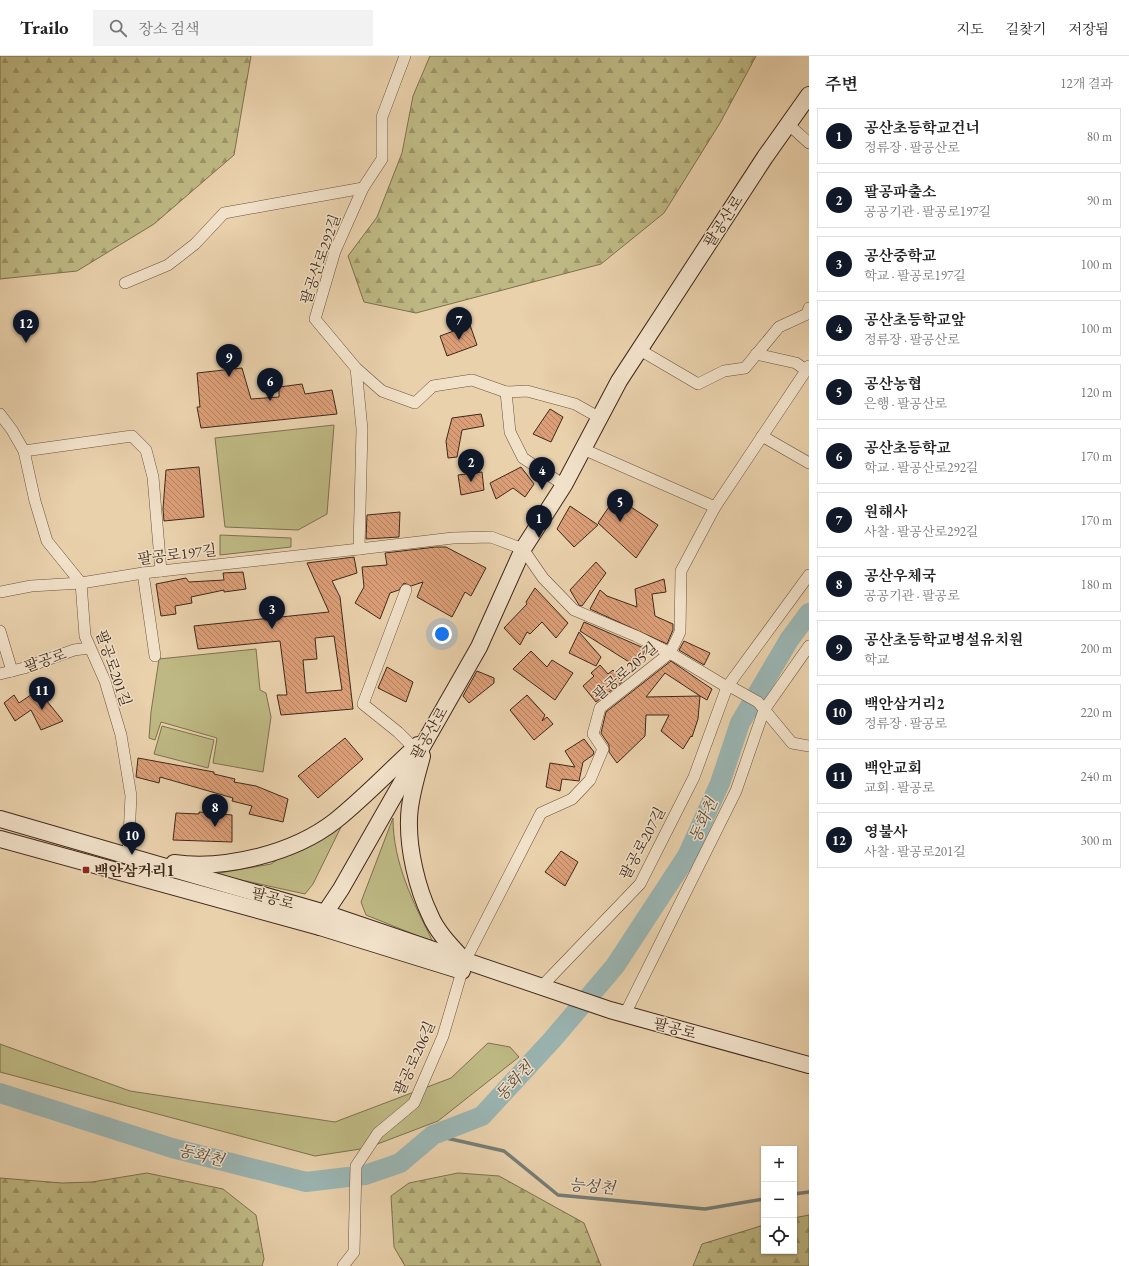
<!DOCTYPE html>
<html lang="ko">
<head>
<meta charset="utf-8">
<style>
  :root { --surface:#fff; --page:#f2f2f2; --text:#222; --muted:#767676; --line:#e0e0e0; --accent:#111827 }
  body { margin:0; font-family:"EB Garamond","Noto Serif KR",serif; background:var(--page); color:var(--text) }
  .controls { position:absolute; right:12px; bottom:12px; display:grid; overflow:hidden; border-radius:0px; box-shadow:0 1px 3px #0004 }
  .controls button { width:36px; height:36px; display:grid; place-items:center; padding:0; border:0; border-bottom:1px solid var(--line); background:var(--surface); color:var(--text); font:20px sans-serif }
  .you { position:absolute; left:442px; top:578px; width:14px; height:14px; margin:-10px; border:3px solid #fff; border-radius:50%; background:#1a73e8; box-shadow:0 0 0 6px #1a73e833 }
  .badge { display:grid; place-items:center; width:26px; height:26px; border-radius:50%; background:var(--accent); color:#fff; font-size:13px; font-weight:700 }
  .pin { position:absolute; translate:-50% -33px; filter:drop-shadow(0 1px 2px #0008) }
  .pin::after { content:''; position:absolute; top:21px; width:14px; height:12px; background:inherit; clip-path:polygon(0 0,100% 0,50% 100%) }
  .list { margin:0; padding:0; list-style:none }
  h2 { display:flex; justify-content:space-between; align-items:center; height:52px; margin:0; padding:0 16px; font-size:17px }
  h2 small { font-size:13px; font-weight:400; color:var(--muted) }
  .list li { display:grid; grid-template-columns:26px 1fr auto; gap:12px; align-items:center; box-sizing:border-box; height:56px; margin:0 8px 8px; padding:0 8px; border:1px solid var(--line); border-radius:0px }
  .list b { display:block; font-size:15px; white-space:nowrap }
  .list p { margin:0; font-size:13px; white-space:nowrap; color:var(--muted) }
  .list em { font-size:13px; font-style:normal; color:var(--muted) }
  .icon { flex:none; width:22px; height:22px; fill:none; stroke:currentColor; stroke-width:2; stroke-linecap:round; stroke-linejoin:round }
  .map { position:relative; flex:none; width:809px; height:1210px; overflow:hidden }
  header { display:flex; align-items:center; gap:24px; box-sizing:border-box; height:56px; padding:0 20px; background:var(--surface); border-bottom:1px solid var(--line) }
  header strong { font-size:19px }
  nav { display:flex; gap:22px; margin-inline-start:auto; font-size:14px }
  .search { width:280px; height:36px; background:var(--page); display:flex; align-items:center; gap:10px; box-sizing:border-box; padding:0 14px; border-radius:0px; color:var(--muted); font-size:15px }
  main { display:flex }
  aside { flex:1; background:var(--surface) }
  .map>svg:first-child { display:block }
  .forest { fill:url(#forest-firs); stroke:#7e704f }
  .green { fill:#beb984; stroke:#7e704f }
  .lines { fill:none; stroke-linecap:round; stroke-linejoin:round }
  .stream { stroke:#767d76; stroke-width:3.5 }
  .river { stroke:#9ab5b3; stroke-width:20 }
  .building { fill:url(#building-back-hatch); stroke:#3f281a; fill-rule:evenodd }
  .street-casing { stroke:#6a523e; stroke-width:12 }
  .secondary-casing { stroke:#3f281a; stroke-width:18 }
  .street { stroke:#f1e1c9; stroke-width:11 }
  .secondary { stroke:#f1e1c9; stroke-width:16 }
  .poi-dot { fill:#8f2418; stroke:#f1e1c9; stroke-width:1.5 }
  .labels { text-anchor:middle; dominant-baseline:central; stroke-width:3; stroke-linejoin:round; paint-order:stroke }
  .street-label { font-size:15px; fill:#3f281a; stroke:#f1e1c9 }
  .poi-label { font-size:15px; font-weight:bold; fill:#3f281a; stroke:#f1e1c9; text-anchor:start }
  .water-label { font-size:16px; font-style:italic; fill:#564b40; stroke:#f1e1c9 }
</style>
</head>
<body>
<header>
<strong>Trailo</strong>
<div class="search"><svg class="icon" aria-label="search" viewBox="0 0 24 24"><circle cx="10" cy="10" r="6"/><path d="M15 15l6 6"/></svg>장소 검색</div>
<nav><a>지도</a><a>길찾기</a><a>저장됨</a></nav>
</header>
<main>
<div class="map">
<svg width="809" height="1210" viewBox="0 0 809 1210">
  <defs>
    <pattern id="forest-firs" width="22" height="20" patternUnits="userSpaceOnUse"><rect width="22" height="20" fill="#beb984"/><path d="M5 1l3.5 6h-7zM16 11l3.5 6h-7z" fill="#9c966b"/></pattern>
    <pattern id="building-back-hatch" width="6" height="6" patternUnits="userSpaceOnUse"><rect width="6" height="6" fill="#db9e77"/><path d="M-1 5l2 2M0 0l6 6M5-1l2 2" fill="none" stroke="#b38161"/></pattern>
  </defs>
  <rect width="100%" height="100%" fill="#e9d1ac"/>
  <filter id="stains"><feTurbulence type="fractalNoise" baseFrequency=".005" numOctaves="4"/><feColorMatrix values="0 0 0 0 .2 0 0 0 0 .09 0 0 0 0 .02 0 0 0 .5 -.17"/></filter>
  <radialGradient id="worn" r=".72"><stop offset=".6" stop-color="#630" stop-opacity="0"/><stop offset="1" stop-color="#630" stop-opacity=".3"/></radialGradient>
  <g class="forest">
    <polygon points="0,0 251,0 234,99 154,168 77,215 0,223"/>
    <polygon points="430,0 756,0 720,67 664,157 601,208 416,257 364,246 348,200 377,161 402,97 413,40"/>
    <polygon points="147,1117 223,1133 256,1159 264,1203 262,1210 0,1210 0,1122 62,1127 92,1126"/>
    <polygon points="458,1117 499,1120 584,1167 601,1210 405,1210 394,1191 391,1140 409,1127"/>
    <polygon points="809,1159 809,1210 693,1210 702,1188 764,1169 764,1195 794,1195 794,1162"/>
  </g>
  <g class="green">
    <polygon points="334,369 327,458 298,474 225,471 215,382"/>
    <polygon points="220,479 291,482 291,491 220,499"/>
    <polygon points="256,593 260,634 266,637 271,661 263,716 213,707 217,682 161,666 155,684 149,682 151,656 159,603"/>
    <polygon points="162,670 214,684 208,712 154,698"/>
    <path d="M393,762C393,807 413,846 433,886L366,859L361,846Z"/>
    <polygon points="341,771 313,828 305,838 214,818 271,808 317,776"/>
    <polygon points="488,987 510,991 519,1001 438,1065 367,1092 315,1100 0,1016 0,988 130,1035 335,1066 451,1022"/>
  </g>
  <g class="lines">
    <g class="stream">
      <polyline points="433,1079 504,1095 558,1139 705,1153 764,1143"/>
      <polyline points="794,1138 809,1136"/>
    </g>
    <polyline class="river" points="0,1037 172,1092 306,1126 365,1119 400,1107 433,1079 482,1060 552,984 615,910 687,800 720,727 740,667 789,584 809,557"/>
  </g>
  <g class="building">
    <polygon points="470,269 477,289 447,300 440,280"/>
    <polygon points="242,312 251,343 279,341 279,331 302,328 305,338 332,334 337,358 201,372 197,351 200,351 197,317"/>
    <polygon points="550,353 563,361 551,386 533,378"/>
    <polygon points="481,358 484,370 462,374 457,401 448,402 446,385 452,362"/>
    <polygon points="199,411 204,461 164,465 163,453 166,414"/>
    <polygon points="521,411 534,428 525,441 513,432 496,443 490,427"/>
    <polygon points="482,416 484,434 461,439 458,419"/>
    <polygon points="619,436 633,445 631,451 658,469 636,502 598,467"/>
    <polygon points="570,450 598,469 574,491 557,473"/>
    <polygon points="400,456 399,481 366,483 367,459"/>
    <polygon points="436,491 446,491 486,512 471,540 465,536 452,561 417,541 423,526 411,530 404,527 399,534 390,537 380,563 355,547 364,531 362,511 387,509 385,497"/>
    <path d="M354,501L357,517L332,525L340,541L353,653L281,659L277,639H287L280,585L198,593L194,570L329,556L307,507ZM334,580L342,634L306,637L303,604L317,603L315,582Z"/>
    <polygon points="596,506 606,517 582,550 579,549 570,534"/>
    <polygon points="243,516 246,533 224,536 224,534 191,541 192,547 175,550 176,558 161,560 156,528 186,522 189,526 224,524 223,517"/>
    <polygon points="664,523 666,536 652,538 655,560 673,568 673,574 667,588 590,553 600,534 607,540 637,551 635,533"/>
    <polygon points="535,532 568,567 556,582 542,566 530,578 527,576 520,589 504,572 527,548 526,546"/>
    <polygon points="584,566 646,593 637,611 580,575"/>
    <polygon points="579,576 601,601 596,610 569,597"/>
    <polygon points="684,585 710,597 704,609 679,594"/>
    <polygon points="531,595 547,611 552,604 573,617 555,644 513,613"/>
    <path d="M671,605L712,633L707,644L700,640L698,663L692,681L691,680L683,693L661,675L669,659H646L645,680L617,707L609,696V689L601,677L606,656ZM665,617L700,640L646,641Z"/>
    <polygon points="600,609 608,618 613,614 622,626 596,646 583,630 594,620 591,617"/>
    <polygon points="387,611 413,626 406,646 378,632"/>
    <polygon points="477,615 494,622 494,627 469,647 463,640"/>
    <polygon points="38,634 63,665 41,674 31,654 15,665 4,647 14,639 19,647"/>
    <polygon points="527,639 545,659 542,665 547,661 553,668 534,684 510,654"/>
    <polygon points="345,682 363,703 318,742 298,720"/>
    <polygon points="584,683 594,696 593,699 583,706 579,725 562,723 560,735 546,731 550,707 575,711 565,695"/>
    <polygon points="138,702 214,716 214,718 235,723 234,726 256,730 288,743 283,766 249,758 252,750 232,745 233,742 160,721 159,727 136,721"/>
    <polygon points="199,756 232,759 232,786 173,784 176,757 199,758"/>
    <polygon points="561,795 578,806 565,830 545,816"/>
  </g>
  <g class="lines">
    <g class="street-casing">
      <g id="street">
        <polyline points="405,0 382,61 382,103 363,132 335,195 315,263 356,312 382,335 415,347 433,330 472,324 506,336 527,335 575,348 600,362"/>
        <polyline points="788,68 809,87"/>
        <polyline points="125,227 168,209 195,188 224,157 363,132"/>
        <polyline points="640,294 698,328 724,315 745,312 779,271 807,258 809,252"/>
        <polyline points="756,298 796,307 806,314"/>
        <polyline points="356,312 362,373 359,493"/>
        <polyline points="506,336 510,376 523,402 564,429"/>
        <polyline points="0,358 12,374 24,395 35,445 47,485 81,527 85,580 105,625 121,679 131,740 128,800"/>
        <polyline points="762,380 809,407"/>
        <polyline points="583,393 715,451"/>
        <polyline points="24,395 132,380 146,394 153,421 161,515"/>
        <polyline points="143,517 155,600"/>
        <polyline points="406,534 363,648 398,676 414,692"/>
        <polyline points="0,536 31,530 81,527 143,517 359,493 453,482 491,481 523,493 543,522 574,554 636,580 670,597 727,631 733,632 758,646 792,687 809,690"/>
        <polyline points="0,575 12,615"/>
        <polyline points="0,618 24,612 74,594 89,592"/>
        <polyline points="542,930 640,828 694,721 727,631 809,519"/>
        <polyline points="625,958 736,735 764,654 809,590"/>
        <polyline points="343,1210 354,1196 356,1110 378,1077 414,1047 443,980 465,905 541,757 572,743 590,724 603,693 593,678 600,652 670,597 680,576 681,515 715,451 809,310"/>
      </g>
    </g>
    <g class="secondary-casing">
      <g id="secondary">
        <path d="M422,700C417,720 409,743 409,764C408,793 417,832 430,859C437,876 451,890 463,903"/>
        <polyline points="0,763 325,857 610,954 809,1009"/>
        <polyline points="0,783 320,871 462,915"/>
        <path d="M174,807C226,814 294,797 335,765C365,741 390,714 418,689"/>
        <polyline points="320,871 325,857 341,833 479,591 523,493 564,429 619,325 765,101 809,39"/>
      </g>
    </g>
    <use href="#street" class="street"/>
    <use href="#secondary" class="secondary"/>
  </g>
  <rect class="poi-dot" x="82" y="810" width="8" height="8" rx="2"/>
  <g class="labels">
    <g class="street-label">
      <text transform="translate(723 165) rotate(-57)">팔공산로</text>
      <text transform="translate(320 203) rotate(-71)">팔공산로292길</text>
      <text transform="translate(177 498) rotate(-7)">팔공로197길</text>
      <text transform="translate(45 604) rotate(-19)">팔공로</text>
      <text transform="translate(114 612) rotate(71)">팔공로201길</text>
      <text transform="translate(625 615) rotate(-41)">팔공로205길</text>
      <text transform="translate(429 677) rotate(-60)">팔공산로</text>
      <text transform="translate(642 787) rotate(-62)">팔공로207길</text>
      <text transform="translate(273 842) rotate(16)">팔공로</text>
      <text transform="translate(675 972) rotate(15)">팔공로</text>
      <text transform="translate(414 1002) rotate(-66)">팔공로206길</text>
    </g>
    <g class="poi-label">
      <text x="94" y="814">백안삼거리1</text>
    </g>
    <g class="water-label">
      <text transform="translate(703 764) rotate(-66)">동화천</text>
      <text transform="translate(514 1025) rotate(-47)">동화천</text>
      <text transform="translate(201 1099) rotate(14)">동화천</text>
      <text transform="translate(592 1130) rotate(5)">능성천</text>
    </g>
  </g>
  <rect width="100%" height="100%" filter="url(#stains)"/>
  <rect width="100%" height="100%" fill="url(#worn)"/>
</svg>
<div class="controls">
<button>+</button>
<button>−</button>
<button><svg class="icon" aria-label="locate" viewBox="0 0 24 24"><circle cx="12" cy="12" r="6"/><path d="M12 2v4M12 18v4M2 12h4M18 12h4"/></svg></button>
</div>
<div class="you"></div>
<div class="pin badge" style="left:539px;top:482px">1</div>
<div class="pin badge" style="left:471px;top:426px">2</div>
<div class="pin badge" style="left:272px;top:573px">3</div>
<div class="pin badge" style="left:542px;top:434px">4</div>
<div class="pin badge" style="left:620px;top:466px">5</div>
<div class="pin badge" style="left:270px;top:345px">6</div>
<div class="pin badge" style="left:459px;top:284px">7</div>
<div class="pin badge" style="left:215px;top:771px">8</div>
<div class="pin badge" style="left:229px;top:321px">9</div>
<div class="pin badge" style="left:132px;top:799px">10</div>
<div class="pin badge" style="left:42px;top:654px">11</div>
<div class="pin badge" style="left:26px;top:287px">12</div>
</div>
<aside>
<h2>주변<small>12개 결과</small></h2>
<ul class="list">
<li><span class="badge">1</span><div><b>공산초등학교건너</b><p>정류장 · 팔공산로</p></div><em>80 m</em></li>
<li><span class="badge">2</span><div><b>팔공파출소</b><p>공공기관 · 팔공로197길</p></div><em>90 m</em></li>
<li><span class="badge">3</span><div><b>공산중학교</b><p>학교 · 팔공로197길</p></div><em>100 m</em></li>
<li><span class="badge">4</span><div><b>공산초등학교앞</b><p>정류장 · 팔공산로</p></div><em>100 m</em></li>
<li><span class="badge">5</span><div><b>공산농협</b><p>은행 · 팔공산로</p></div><em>120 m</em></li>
<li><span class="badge">6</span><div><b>공산초등학교</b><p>학교 · 팔공산로292길</p></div><em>170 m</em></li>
<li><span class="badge">7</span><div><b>원해사</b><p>사찰 · 팔공산로292길</p></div><em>170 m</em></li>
<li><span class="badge">8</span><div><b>공산우체국</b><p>공공기관 · 팔공로</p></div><em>180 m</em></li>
<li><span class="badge">9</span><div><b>공산초등학교병설유치원</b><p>학교</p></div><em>200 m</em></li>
<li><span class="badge">10</span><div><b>백안삼거리2</b><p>정류장 · 팔공로</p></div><em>220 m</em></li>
<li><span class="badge">11</span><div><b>백안교회</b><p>교회 · 팔공로</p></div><em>240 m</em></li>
<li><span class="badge">12</span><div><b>영불사</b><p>사찰 · 팔공로201길</p></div><em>300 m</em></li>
</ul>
</aside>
</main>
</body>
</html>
